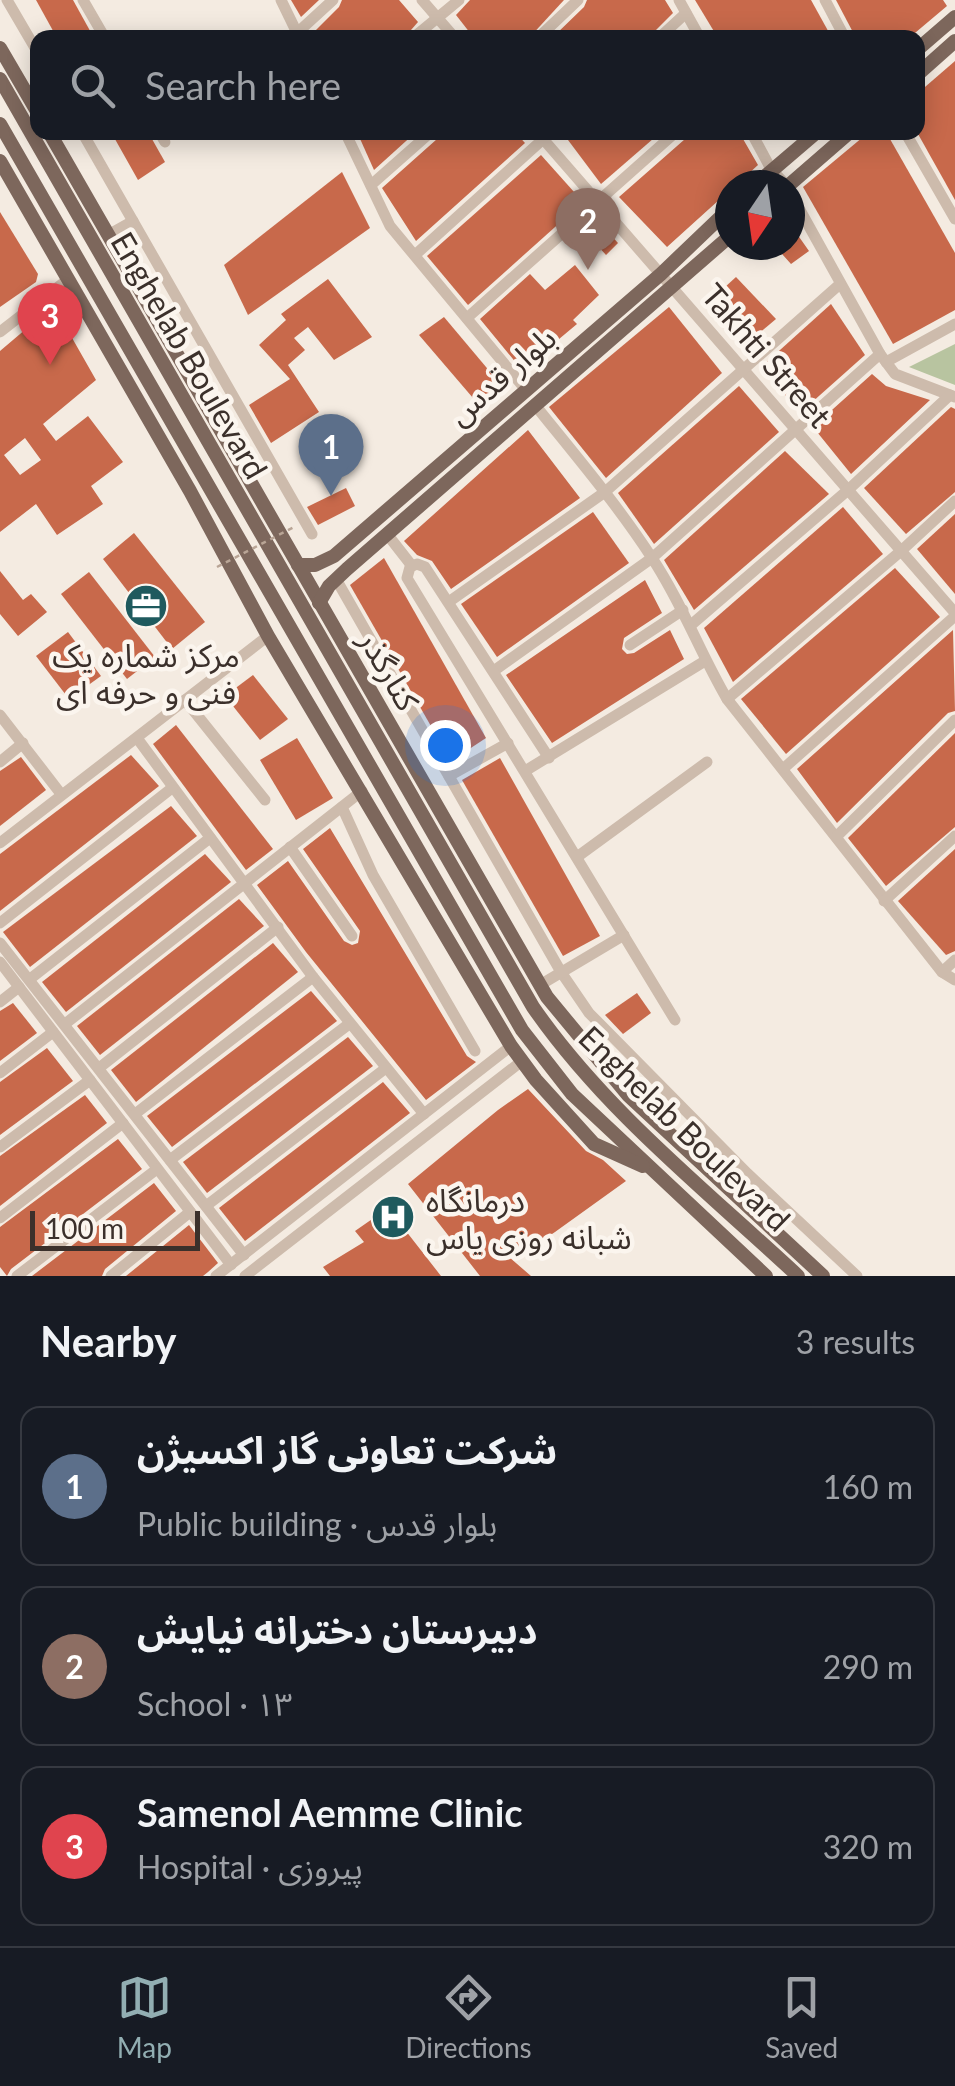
<!DOCTYPE html>
<html lang="en">
<head>
<meta charset="utf-8">
<style>
  :root { --surface:#171b24; --page:#20242c; --text:#f1f3f6; --muted:#9ea1a6; --line:#363941; --accent:#92aeb2 }
  body { margin:0; font-family:Lato,"Noto Sans Arabic",sans-serif; background:var(--page); color:var(--text) }
  .compass { position:absolute; left:715px; top:170px; width:90px; height:90px; border-radius:50%; background:var(--surface); box-shadow:0 5px 25px #0003; rotate:193deg }
  .scale { position:absolute; left:30px; bottom:25px; width:170px; box-sizing:border-box; padding-left:10px; border:5px solid #3b302b; border-top:0; font-size:28px; line-height:35px; white-space:nowrap; color:#3b302b; -webkit-text-stroke:8px #fbf5ee; paint-order:stroke }
  .you { position:absolute; left:445px; top:745px; width:35px; height:35px; margin:-25px; border:8px solid #fff; border-radius:50%; background:#1a73e8; box-shadow:0 0 0 15px #1a73e833 }
  .badge { display:grid; place-items:center; width:65px; height:65px; border-radius:50%; background:var(--accent); color:#fff; font-size:32px; font-weight:700 }
  .pin { position:absolute; translate:-50% -82px; filter:drop-shadow(0 2px 5px #0008) }
  .pin::after { content:''; position:absolute; top:52px; width:35px; height:30px; background:inherit; clip-path:polygon(0 0,100% 0,50% 100%) }
  .list { margin:0; padding:0; list-style:none }
  h2 { display:flex; justify-content:space-between; align-items:center; height:130px; margin:0; padding:0 40px; font-size:42px }
  h2 small { font-size:32px; font-weight:400; color:var(--muted) }
  .list li { display:grid; grid-template-columns:65px 1fr auto; gap:30px; align-items:center; box-sizing:border-box; height:160px; margin:0 20px 20px; padding:0 20px; border:2px solid var(--line); border-radius:20px }
  .list b { display:block; font-size:38px; white-space:nowrap }
  .list p { margin:0; font-size:32px; white-space:nowrap; color:var(--muted) }
  .list em { font-size:32px; font-style:normal; color:var(--muted) }
  .icon { flex:none; width:55px; height:55px; fill:none; stroke:currentColor; stroke-width:2; stroke-linecap:round; stroke-linejoin:round }
  .map { position:relative; flex:none; width:955px; height:1276px; overflow:hidden }
  .search { position:absolute; background:var(--surface); box-shadow:0 5px 25px #0003; left:30px; right:30px; top:30px; height:110px; display:flex; align-items:center; gap:25px; box-sizing:border-box; padding:0 35px; border-radius:20px; color:var(--muted); font-size:38px }
  .sheet { height:670px; background:var(--surface) }
  nav { display:flex; justify-content:space-around; align-items:center; box-sizing:border-box; height:140px; border-top:2px solid var(--line); background:var(--surface); font-size:28px; color:var(--muted) }
  nav a { display:grid; justify-items:center; gap:5px }
  nav .on { color:var(--accent) }
  .map>svg:first-child { display:block }
  .green { fill:#b8c4a0 }
  .building { fill:#c8694b; fill-rule:evenodd }
  .lines { fill:none; stroke-linecap:round; stroke-linejoin:round }
  .minor { stroke:#cdbbac; stroke-width:11 }
  .major { stroke:#7d675c; stroke-width:14 }
  .path-bridge { stroke:#b9a596; stroke-width:2.5; stroke-dasharray:5 5; stroke-linecap:butt }
  .labels { text-anchor:middle; dominant-baseline:central; stroke-width:9; stroke-linejoin:round; paint-order:stroke }
  .street-label { font-size:32px; fill:#3b302b; stroke:#fbf5ee }
  .poi-label { font-size:32px; fill:#3b302b; stroke:#fbf5ee }
</style>
</head>
<body>
<div class="map">
<svg width="955" height="1276" viewBox="0 0 955 1276">
  <rect width="100%" height="100%" fill="#f4ebe1"/>
  <polygon class="green" points="955,344 955,385 909,367"/>
  <g class="building">
    <polygon points="36,0 73,0 94,38 57,38"/>
    <polygon points="291,0 319,0 301,17"/>
    <polygon points="342,0 399,0 418,22 404,38 308,38 339,7"/>
    <polygon points="470,0 564,0 529,38 474,38 456,15"/>
    <polygon points="587,0 665,0 673,13 648,38 552,38 584,7"/>
    <polygon points="695,0 811,0 832,38 718,38"/>
    <polygon points="836,0 943,0 947,6 909,38 856,38"/>
    <polygon points="955,61 955,200 918,134 918,93"/>
    <polygon points="111,132 148,132 165,162 138,180"/>
    <polygon points="357,132 416,132 374,170"/>
    <polygon points="440,132 515,132 525,143 416,241 382,188 437,139"/>
    <polygon points="562,132 661,132 601,184"/>
    <polygon points="693,132 739,132 758,165 736,185 730,185 730,190 667,247 619,197"/>
    <polygon points="869,132 886,132 955,253 955,310 893,344 803,187"/>
    <polygon points="541,155 583,202 468,305 427,256"/>
    <polygon points="342,172 370,228 248,315 224,265"/>
    <polygon points="0,212 38,274 36,282 0,307"/>
    <polygon points="594,217 618,243 606,255 588,235 576,241 572,237"/>
    <polygon points="790,224 809,251 791,264 774,245 790,245"/>
    <polygon points="575,265 599,295 573,320 577,324 522,370 480,319 530,274 545,290"/>
    <polygon points="736,277 776,319 750,341 713,298"/>
    <polygon points="328,279 372,337 334,360 308,327 294,338 305,350 288,365 319,412 271,443 249,405 290,379 259,345 286,320 281,314"/>
    <polygon points="831,304 865,355 801,412 760,368"/>
    <polygon points="669,307 722,373 606,478 549,407"/>
    <path d="M46,312L59,315L96,380L43,424L56,441L88,416L123,462L91,486L103,504L57,535L36,504L0,532V351ZM25,438L41,460L20,475L4,455Z"/>
    <polygon points="444,317 502,386 479,405 419,335"/>
    <polygon points="872,374 886,386 930,400 851,474 813,427"/>
    <polygon points="739,386 779,432 654,544 618,493"/>
    <polygon points="951,407 955,409 955,492 906,534 864,488"/>
    <polygon points="528,430 580,498 451,589 432,561 417,555 404,541"/>
    <polygon points="785,451 829,494 694,610 664,560"/>
    <polygon points="346,488 355,506 318,525 307,507"/>
    <polygon points="843,507 883,554 733,682 704,628"/>
    <polygon points="593,512 629,563 497,657 461,604"/>
    <polygon points="955,514 955,594 917,549"/>
    <polygon points="134,533 205,622 172,649 103,559"/>
    <polygon points="384,558 486,738 451,761 350,585"/>
    <polygon points="895,568 940,617 786,754 741,699"/>
    <polygon points="0,571 23,600 31,594 47,612 18,636 0,614"/>
    <polygon points="89,572 155,657 127,679 61,594"/>
    <polygon points="645,580 662,613 624,638 622,649 627,654 634,653 670,630 684,659 552,743 506,675"/>
    <polygon points="953,630 955,711 948,713 837,823 797,769"/>
    <polygon points="68,632 101,676 69,699 36,656"/>
    <polygon points="253,675 288,719 260,740 225,696"/>
    <polygon points="176,725 273,849 246,870 153,744"/>
    <polygon points="955,733 955,827 886,886 848,838"/>
    <polygon points="297,738 333,798 296,820 260,760"/>
    <polygon points="131,755 159,786 0,911 0,854"/>
    <polygon points="21,757 46,790 0,826 0,771"/>
    <polygon points="500,758 600,936 563,956 462,780"/>
    <polygon points="171,806 197,836 30,967 3,932"/>
    <polygon points="330,828 467,1056 476,1062 426,1100 306,952 257,885 288,861 344,941 352,945 358,943 360,931 303,849"/>
    <polygon points="955,849 955,951 946,955 898,901"/>
    <polygon points="205,854 231,882 66,1012 42,982"/>
    <polygon points="239,899 264,926 100,1055 77,1026"/>
    <polygon points="273,943 298,972 136,1102 111,1070"/>
    <polygon points="311,991 337,1021 172,1147 147,1116"/>
    <polygon points="637,993 651,1013 623,1034 605,1015"/>
    <polygon points="13,1003 37,1033 0,1061 0,1011"/>
    <polygon points="348,1037 373,1066 207,1193 183,1162"/>
    <polygon points="47,1048 73,1081 0,1135 0,1082"/>
    <polygon points="383,1082 410,1113 245,1241 219,1208"/>
    <polygon points="528,1089 586,1151 603,1160 626,1181 555,1232 534,1246 531,1242 509,1257 531,1276 480,1276 408,1184 498,1110"/>
    <polygon points="85,1095 107,1123 0,1206 0,1156"/>
    <polygon points="118,1139 142,1169 11,1269 7,1276 0,1267 0,1227"/>
    <polygon points="154,1183 176,1211 105,1269 102,1276 32,1276"/>
    <polygon points="388,1208 441,1276 330,1276 323,1267 364,1242 355,1231"/>
    <polygon points="189,1225 218,1263 208,1272 203,1276 126,1276"/>
  </g>
  <g class="lines">
    <g class="minor">
      <polyline points="7,0 38,53"/>
      <polyline points="83,0 105,38"/>
      <polyline points="281,0 299,37"/>
      <polyline points="422,0 455,38"/>
      <polyline points="679,0 700,38"/>
      <polyline points="825,0 845,38"/>
      <polyline points="297,33 333,0"/>
      <polyline points="413,38 459,0"/>
      <polyline points="538,38 578,0"/>
      <polyline points="659,38 686,13"/>
      <polyline points="82,132 312,534"/>
      <polyline points="159,132 165,142"/>
      <polyline points="345,132 390,226 526,390"/>
      <polyline points="537,132 955,613"/>
      <polyline points="751,132 771,169 786,185"/>
      <polyline points="905,132 955,219"/>
      <polyline points="371,185 431,132"/>
      <polyline points="790,192 880,354 895,374 955,397"/>
      <polyline points="108,235 133,221"/>
      <polyline points="415,255 551,132"/>
      <polyline points="467,318 676,132"/>
      <polyline points="0,332 67,280"/>
      <polyline points="886,362 955,324"/>
      <path d="M535,405C575,455 617,504 652,558C682,603 700,653 727,699L942,972L955,980"/>
      <polyline points="387,534 412,566"/>
      <polyline points="336,579 561,972 589,1013 747,1173 857,1276"/>
      <polyline points="450,601 605,492 840,284"/>
      <polyline points="691,625 848,490 950,395"/>
      <polyline points="630,645 683,610"/>
      <polyline points="495,670 652,558 880,354"/>
      <polyline points="727,699 901,551 955,501"/>
      <polyline points="185,700 265,800"/>
      <polyline points="0,715 61,794"/>
      <polyline points="137,738 313,977 424,1114"/>
      <polyline points="549,758 425,567 417,564 410,567 407,578 675,1020"/>
      <polyline points="0,762 23,743"/>
      <polyline points="784,768 955,616"/>
      <polyline points="525,771 705,661"/>
      <polyline points="449,776 508,743"/>
      <polyline points="342,807 373,875 475,1051"/>
      <polyline points="837,836 955,720"/>
      <polyline points="0,843 268,636"/>
      <polyline points="290,847 352,936"/>
      <polyline points="577,857 707,762"/>
      <polyline points="884,901 955,836"/>
      <polyline points="0,923 172,788"/>
      <polyline points="0,943 244,1255"/>
      <polyline points="0,962 231,1265"/>
      <polyline points="942,972 955,960"/>
      <polyline points="30,979 210,838"/>
      <polyline points="540,985 624,935"/>
      <polyline points="0,1002 19,987"/>
      <polyline points="65,1024 362,791"/>
      <polyline points="99,1068 278,927"/>
      <polyline points="0,1073 53,1032"/>
      <polyline points="135,1114 313,977"/>
      <polyline points="0,1147 90,1080"/>
      <polyline points="170,1160 349,1024"/>
      <polyline points="206,1206 386,1068"/>
      <polyline points="0,1218 123,1123"/>
      <polyline points="17,1276 157,1169"/>
      <polyline points="111,1276 190,1212"/>
      <polyline points="216,1276 511,1046"/>
      <polyline points="245,1276 522,1061"/>
    </g>
    <g class="major">
      <polyline points="0,48 38,113"/>
      <polyline points="918,49 955,17"/>
      <polyline points="918,74 955,41"/>
      <path d="M0,79L533,1007C605,1111 707,1191 798,1276"/>
      <polyline points="0,124 522,1030 572,1094 766,1276"/>
      <polyline points="49,132 547,997 628,1095 823,1276"/>
      <polyline points="0,161 190,491 268,636 511,1046 536,1080 594,1144 643,1166"/>
      <polyline points="755,185 817,132"/>
      <polyline points="789,185 850,132"/>
      <polyline points="298,565 315,565 334,556 661,274 730,208"/>
      <polyline points="319,603 329,586 347,569 730,236"/>
    </g>
    <polyline class="path-bridge" points="217,567 294,527"/>
  </g>
  <defs>
    <g id="office-disc" transform="scale(2.25)"><circle r="9.5" fill="#1f5a5e" stroke="#fbf5ee"/><path d="M-6-3h4V-5.5h4V-3h4V5H-6ZM-1-4.5V-3h2v-1.5ZM-6 0V1H6V0Z" fill="#fff"/></g>
    <g id="hospital-disc" transform="scale(2.25)"><circle r="9.5" fill="#1f5a5e" stroke="#fbf5ee"/><path d="M-5-5h3v3.5h4V-5h3V5h-3V1.5h-4V5h-3Z" fill="#fff"/></g>
  </defs>
  <g fill-rule="evenodd">
    <use href="#office-disc" x="146" y="606"/>
    <use href="#hospital-disc" x="393" y="1217"/>
  </g>
  <g class="labels">
    <g class="street-label">
      <text transform="translate(190 355) rotate(60)">Enghelab Boulevard</text>
      <text transform="translate(767 355) rotate(49)">Takhti Street</text>
      <text transform="translate(501 375) rotate(-41)">بلوار قدس</text>
      <text transform="translate(390 670) rotate(60)">کنارگذر</text>
      <text transform="translate(685 1128) rotate(44)">Enghelab Boulevard</text>
    </g>
    <g class="poi-label">
      <text x="146" y="654">مرکز شماره یک<tspan x="146" dy="37">فنی و حرفه ای</tspan></text>
      <text x="426" y="1199" text-anchor="start">درمانگاه<tspan x="426" dy="37">شبانه روزی یاس</tspan></text>
    </g>
  </g>
</svg>
<svg class="compass" viewBox="-18 -18 36 36"><path d="M0-13l5 13h-10z" fill="#e53935"/><path d="M0 13l5-13h-10z" fill="#9ea1a6"/></svg>
<div class="scale">100 m</div>
<div class="you"></div>
<div class="pin badge" style="left:331px;top:496px;background:#5c6f8a">1</div>
<div class="pin badge" style="left:588px;top:270px;background:#8d6e63">2</div>
<div class="pin badge" style="left:50px;top:365px;background:#e0444e">3</div>
<div class="search"><svg class="icon" aria-label="search" viewBox="0 0 24 24"><circle cx="10" cy="10" r="6"/><path d="M15 15l6 6"/></svg>Search here</div>
</div>
<section class="sheet">
<h2>Nearby<small>3 results</small></h2>
<ul class="list">
<li><span class="badge" style="background:#5c6f8a">1</span><div><b>شرکت تعاونی گاز اکسیژن</b><p>Public building · بلوار قدس</p></div><em>160 m</em></li>
<li><span class="badge" style="background:#8d6e63">2</span><div><b>دبیرستان دخترانه نیایش</b><p>School · ۱۳</p></div><em>290 m</em></li>
<li><span class="badge" style="background:#e0444e">3</span><div><b>Samenol Aemme Clinic</b><p>Hospital · پیروزی</p></div><em>320 m</em></li>
</ul>
</section>
<nav>
<a class="on"><svg class="icon" aria-label="map" viewBox="0 0 24 24"><path d="M3 6l6-2 6 2 6-2v14l-6 2-6-2-6 2zM9 4v14M15 6v14"/></svg>Map</a>
<a><svg class="icon" aria-label="directions" viewBox="0 0 24 24"><path d="M12 3l9 9-9 9-9-9zM9 14v-3h6M13 9l2 2-2 2"/></svg>Directions</a>
<a><svg class="icon" aria-label="saved" viewBox="0 0 24 24"><path d="M7 4h10v16l-5-4-5 4z"/></svg>Saved</a>
</nav>
</body>
</html>
